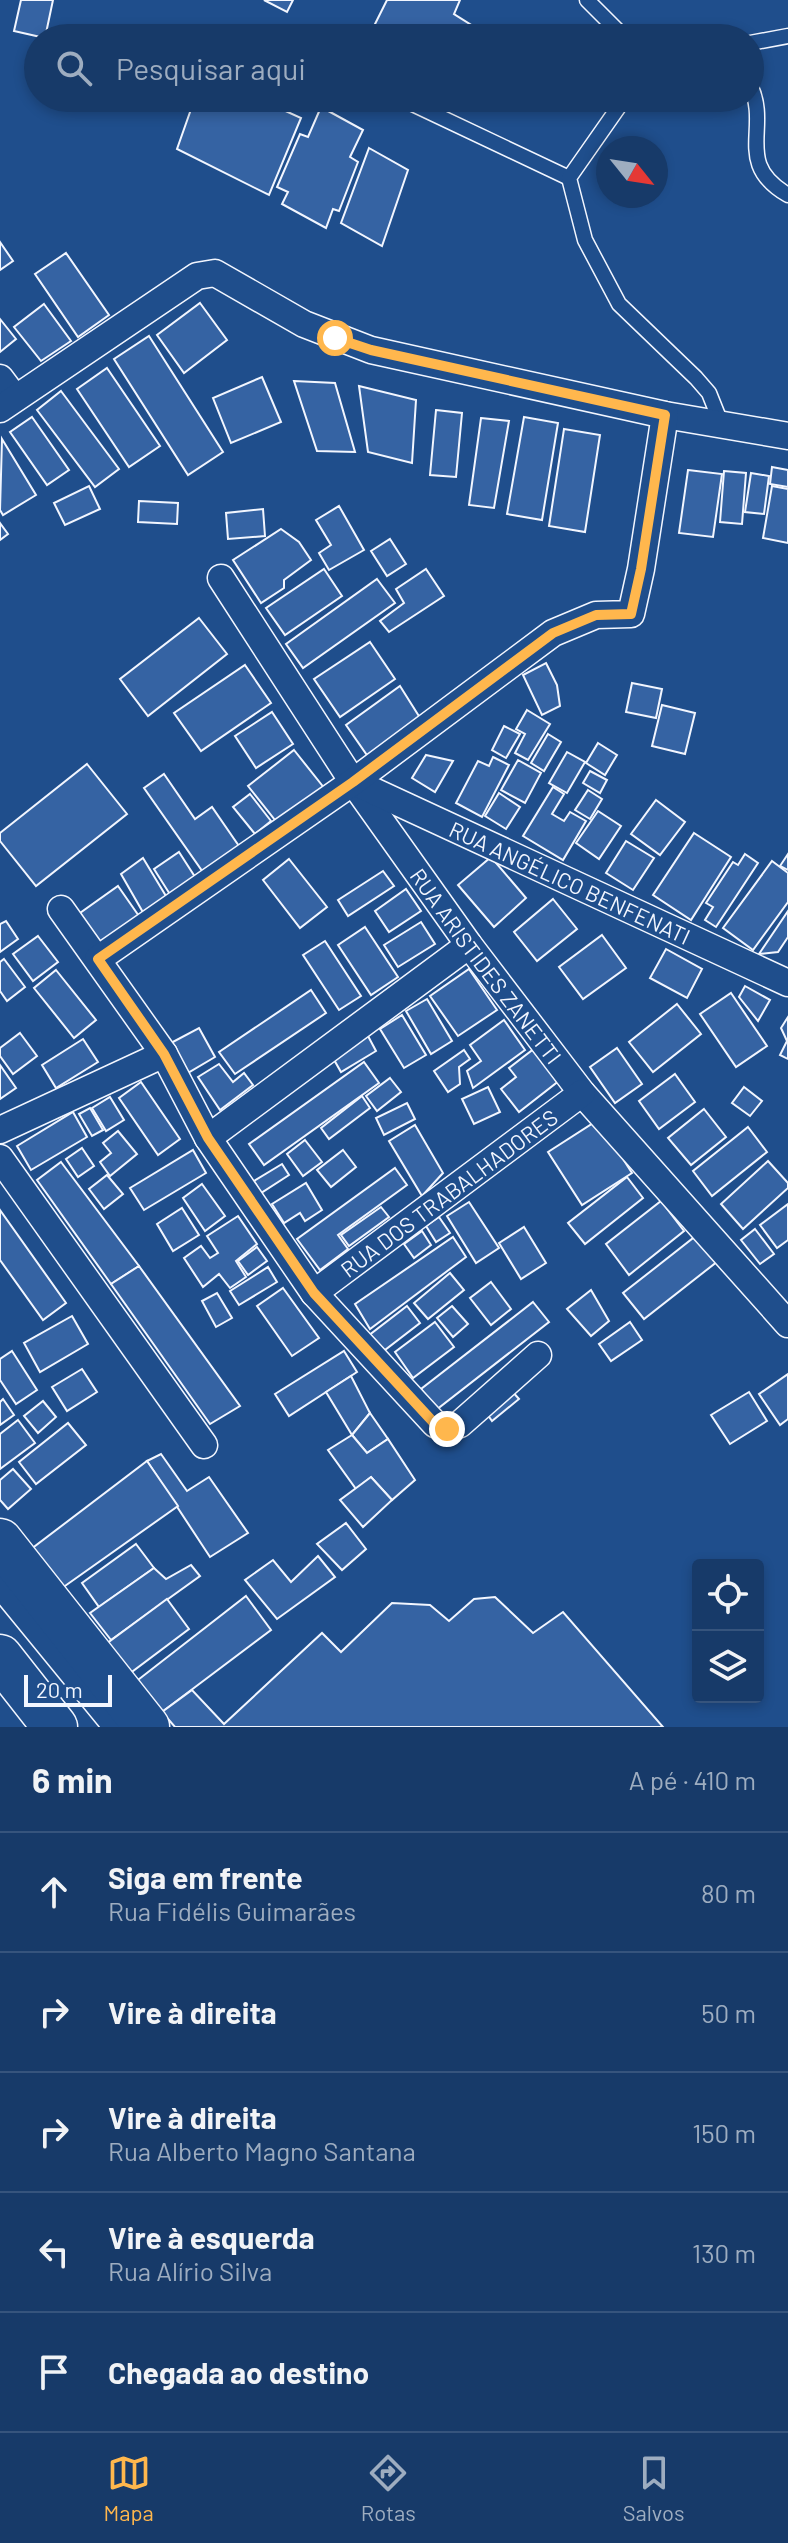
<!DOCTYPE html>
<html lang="pt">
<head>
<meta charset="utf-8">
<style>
  :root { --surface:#173a69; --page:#244571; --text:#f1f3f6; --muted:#9eadc0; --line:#36547d; --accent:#ffb74d }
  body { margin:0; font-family:Barlow,sans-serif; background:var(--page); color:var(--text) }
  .controls { position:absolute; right:24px; bottom:24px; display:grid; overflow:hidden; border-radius:8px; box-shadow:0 4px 12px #0003 }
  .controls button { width:72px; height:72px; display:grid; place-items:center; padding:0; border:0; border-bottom:2px solid var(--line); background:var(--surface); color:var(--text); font:40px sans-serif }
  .compass { position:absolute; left:596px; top:136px; width:72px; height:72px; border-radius:50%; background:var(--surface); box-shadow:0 4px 12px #0003; rotate:120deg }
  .scale { position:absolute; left:24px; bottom:20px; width:88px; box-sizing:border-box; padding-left:8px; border:4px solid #f2f6ff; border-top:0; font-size:22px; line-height:28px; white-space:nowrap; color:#f2f6ff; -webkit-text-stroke:6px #1f4e8c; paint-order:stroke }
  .stop { position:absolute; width:24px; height:24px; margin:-18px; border:6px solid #ffb74d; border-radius:50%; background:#fff }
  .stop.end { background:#ffb74d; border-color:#fff; box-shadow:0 2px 8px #0008 }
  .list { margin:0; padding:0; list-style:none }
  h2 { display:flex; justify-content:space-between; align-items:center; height:104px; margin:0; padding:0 32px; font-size:34px }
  h2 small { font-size:26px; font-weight:400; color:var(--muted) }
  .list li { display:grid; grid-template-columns:52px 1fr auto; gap:24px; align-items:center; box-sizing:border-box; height:120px; padding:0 32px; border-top:2px solid var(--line) }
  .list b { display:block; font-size:30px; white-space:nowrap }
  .list p { margin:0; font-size:26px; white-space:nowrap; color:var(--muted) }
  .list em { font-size:26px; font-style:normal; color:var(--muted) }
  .icon { flex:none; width:44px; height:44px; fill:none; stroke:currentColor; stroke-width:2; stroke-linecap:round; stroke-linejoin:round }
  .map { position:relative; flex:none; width:788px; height:1727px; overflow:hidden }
  .search { position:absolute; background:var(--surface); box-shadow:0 4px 12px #0003; left:24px; right:24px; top:24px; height:88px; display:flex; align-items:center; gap:20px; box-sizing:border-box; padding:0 28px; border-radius:44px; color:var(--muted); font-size:30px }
  .sheet { height:704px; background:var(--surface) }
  nav { display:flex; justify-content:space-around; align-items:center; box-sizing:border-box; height:112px; border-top:2px solid var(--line); background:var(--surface); font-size:22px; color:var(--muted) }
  nav a { display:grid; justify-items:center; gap:4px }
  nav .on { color:var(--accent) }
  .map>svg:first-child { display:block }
  .building { fill:#3563a3; stroke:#f2f6ff; stroke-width:2 }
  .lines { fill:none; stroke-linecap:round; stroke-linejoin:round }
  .lane-casing { stroke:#f2f6ff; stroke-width:17 }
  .street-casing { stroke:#f2f6ff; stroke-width:29 }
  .highway-casing { stroke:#f2f6ff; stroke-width:47 }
  .lane { stroke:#1f4e8c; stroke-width:14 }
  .street { stroke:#1f4e8c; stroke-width:26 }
  .highway { stroke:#1f4e8c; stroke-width:44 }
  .route { stroke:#ffb74d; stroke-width:10 }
  .labels { text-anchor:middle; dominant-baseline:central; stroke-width:6; stroke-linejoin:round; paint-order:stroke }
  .street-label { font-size:22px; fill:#f2f6ff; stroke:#1f4e8c }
</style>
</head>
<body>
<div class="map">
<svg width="788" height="1727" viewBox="0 0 788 1727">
  <rect width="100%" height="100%" fill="#1f4e8c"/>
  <g class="building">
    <polygon points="21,0 53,0 45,38 14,31"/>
    <polygon points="264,0 293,0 287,12"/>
    <polygon points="387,0 460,0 454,14 484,33 482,38 368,38"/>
    <polygon points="195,98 257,98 301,118 269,195 177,149"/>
    <polygon points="437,98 459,98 457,105"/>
    <polygon points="321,107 363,130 350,157 358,162 339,211 333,209 326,228 282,204 288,192 277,187 300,134 308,137"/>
    <polygon points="369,148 408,170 382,246 341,223"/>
    <polygon points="0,242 13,261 0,270"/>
    <polygon points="66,253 109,315 78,337 35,274"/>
    <polygon points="200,303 227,340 184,373 157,335"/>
    <polygon points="44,304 71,341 41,361 14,327"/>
    <polygon points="0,319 16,339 0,352"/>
    <polygon points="149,336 223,452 188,475 114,359"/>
    <polygon points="107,368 160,446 129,467 77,389"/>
    <polygon points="262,377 281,422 231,443 213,398"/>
    <polygon points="294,381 335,383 355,452 317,451"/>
    <polygon points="359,386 416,400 412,463 368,452"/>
    <polygon points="61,391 119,469 95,487 37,410"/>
    <polygon points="436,410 462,413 456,477 430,475"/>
    <polygon points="32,417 69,470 47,485 10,432"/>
    <polygon points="524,417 558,423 542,520 507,514"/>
    <polygon points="481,418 509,421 494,508 469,505"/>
    <polygon points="564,429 600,435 585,532 549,526"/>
    <polygon points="2,439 36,495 3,515 0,510"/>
    <polygon points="772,467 788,470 788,487 770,484"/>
    <polygon points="688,470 722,474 713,537 679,533"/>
    <polygon points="724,471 746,473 742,524 720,522"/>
    <polygon points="751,473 769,476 764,514 745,512"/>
    <polygon points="89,486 100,509 65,525 54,503"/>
    <polygon points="772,486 788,489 788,543 763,538"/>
    <polygon points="139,501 178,503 177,524 138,522"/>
    <polygon points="339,506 364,550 329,570 319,553 331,545 316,520"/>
    <polygon points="263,509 265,536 228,539 226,513"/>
    <polygon points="0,523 8,534 0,540"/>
    <polygon points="281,529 299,542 311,560 284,580 284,588 261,603 233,560"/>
    <polygon points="390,539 406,564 387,576 371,551"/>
    <polygon points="324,569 342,596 285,635 266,608"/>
    <polygon points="426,569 444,596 389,632 380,621 404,603 396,589"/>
    <polygon points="377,579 395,603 303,668 286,644"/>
    <polygon points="199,618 227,654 148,716 120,679"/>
    <polygon points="370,642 395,679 340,717 314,679"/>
    <polygon points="546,663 557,685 560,706 542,715 523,675"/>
    <polygon points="245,665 271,703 201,751 174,713"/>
    <polygon points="632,683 662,689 656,718 626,712"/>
    <polygon points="400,686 422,721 369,758 346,725"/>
    <polygon points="662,705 695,713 685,754 652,746"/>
    <polygon points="527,710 550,724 528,760 515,753 525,734 516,729"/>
    <polygon points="272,712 293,744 256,768 235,736"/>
    <polygon points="504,726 520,734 506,758 492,750"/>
    <polygon points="548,734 561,742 544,771 531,763"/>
    <polygon points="598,743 617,755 605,775 586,763"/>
    <polygon points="294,750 325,789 279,825 248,786"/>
    <polygon points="567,752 585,762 567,793 549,783"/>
    <polygon points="426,755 453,761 435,792 412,778"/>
    <polygon points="493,757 509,765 482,817 456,803 478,761 489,766"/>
    <polygon points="518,760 541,773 525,803 501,790"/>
    <polygon points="87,764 127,814 36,886 0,841 0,833"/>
    <polygon points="590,771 607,780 600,793 583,783"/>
    <polygon points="164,774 195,819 212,807 241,849 205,875 144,788"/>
    <polygon points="553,787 564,794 552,814 564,821 570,812 586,821 563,860 523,836"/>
    <polygon points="588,790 602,799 590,819 575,810"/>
    <polygon points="499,793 520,807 506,829 485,816"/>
    <polygon points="250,794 271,821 255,834 233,807"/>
    <polygon points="656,800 685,822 660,855 631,834"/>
    <polygon points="598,811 621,826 599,859 576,843"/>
    <polygon points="694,833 731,857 691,920 653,895"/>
    <polygon points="626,841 654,858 633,890 606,873"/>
    <polygon points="179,852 197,880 171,896 154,869"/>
    <polygon points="745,854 758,863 716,927 705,920 713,907 706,903 733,862 738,865"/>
    <polygon points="788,854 788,870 780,866"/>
    <polygon points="491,857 526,898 494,927 458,885"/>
    <polygon points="143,858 172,906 148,921 121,874"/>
    <polygon points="289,859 327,907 300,928 263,880"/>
    <polygon points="772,861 788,873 788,902 753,950 723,928"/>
    <polygon points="383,871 394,886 348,916 338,900"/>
    <polygon points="118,886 141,919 103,946 80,913"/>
    <polygon points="406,889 421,911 389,932 375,911"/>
    <polygon points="553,899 577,929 537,961 514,932"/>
    <polygon points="788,911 788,937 778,952 759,954"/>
    <polygon points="6,921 18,939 0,952 0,924"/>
    <polygon points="421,922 435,944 398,967 384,945"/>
    <polygon points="365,927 398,977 371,995 338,945"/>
    <polygon points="602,935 626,968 583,999 559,967"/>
    <polygon points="38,936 58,962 33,981 13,954"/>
    <polygon points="325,941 361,996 339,1010 303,955"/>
    <polygon points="666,949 702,969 687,998 650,978"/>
    <polygon points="4,959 25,987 7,1001 0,991 0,962"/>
    <polygon points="469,969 497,1010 458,1036 430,996"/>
    <polygon points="56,970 96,1020 74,1038 34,988"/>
    <polygon points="745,986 770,1000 758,1021 739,997"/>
    <polygon points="311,990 326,1013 235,1074 219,1052"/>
    <polygon points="731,993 767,1046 736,1067 700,1014"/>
    <polygon points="427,999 452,1041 431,1054 406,1011"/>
    <polygon points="677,1004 701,1034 653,1072 629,1042"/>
    <polygon points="402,1015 426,1055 404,1068 380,1029"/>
    <polygon points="788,1017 788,1059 780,1055 787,1041 781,1028"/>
    <polygon points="504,1020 525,1050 473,1088 467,1071 481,1061 470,1045"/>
    <polygon points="199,1028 215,1057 186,1074 169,1044"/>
    <polygon points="20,1033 37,1056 13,1074 0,1056 0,1048"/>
    <polygon points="368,1036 376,1051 341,1072 333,1058"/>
    <polygon points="83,1039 98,1062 56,1088 42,1065"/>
    <polygon points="535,1048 560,1080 519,1112 501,1089 516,1077 509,1068"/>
    <polygon points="617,1048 642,1084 615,1103 590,1067"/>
    <polygon points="464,1050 470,1059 459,1067 460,1084 448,1092 434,1071"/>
    <polygon points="364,1062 379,1083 264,1165 249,1144"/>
    <polygon points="219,1064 233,1082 244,1073 253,1085 220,1110 198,1077"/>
    <polygon points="0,1065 16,1088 0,1099"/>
    <polygon points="675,1074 695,1102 659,1129 639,1101"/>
    <polygon points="390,1078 401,1092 377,1111 366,1096"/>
    <polygon points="141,1082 180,1139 158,1155 119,1098"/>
    <polygon points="488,1087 500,1112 474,1124 462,1099"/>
    <polygon points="744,1087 762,1101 750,1116 732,1103"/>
    <polygon points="362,1096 370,1108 329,1139 321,1128"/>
    <polygon points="110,1097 124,1120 106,1131 92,1108"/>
    <polygon points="407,1103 415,1119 384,1135 376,1118"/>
    <polygon points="90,1108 103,1130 92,1136 79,1114"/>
    <polygon points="704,1109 726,1137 691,1165 668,1138"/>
    <polygon points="73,1112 87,1137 31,1170 17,1146"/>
    <polygon points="598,1120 632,1173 582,1205 548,1152"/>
    <polygon points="415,1125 443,1173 422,1196 389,1141"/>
    <polygon points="748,1127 767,1152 712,1196 693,1171"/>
    <polygon points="118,1131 137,1154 110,1176 100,1162 111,1153 103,1143"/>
    <polygon points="305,1140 322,1162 303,1176 287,1154"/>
    <polygon points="82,1148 94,1166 78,1177 66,1159"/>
    <polygon points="193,1150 206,1173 144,1210 130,1188"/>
    <polygon points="343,1150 356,1167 331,1187 317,1170"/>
    <polygon points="768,1161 788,1183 788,1188 743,1229 721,1204"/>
    <polygon points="61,1162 139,1266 111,1284 37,1180"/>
    <polygon points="282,1164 289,1175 261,1193 254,1181"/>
    <polygon points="395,1168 407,1185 338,1235 348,1249 320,1270 297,1239"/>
    <polygon points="107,1175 123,1194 104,1209 89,1189"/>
    <polygon points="627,1177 643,1198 585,1244 568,1223"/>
    <polygon points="306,1183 322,1210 305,1221 300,1213 284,1223 272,1204"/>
    <polygon points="202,1184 225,1216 205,1231 183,1198"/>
    <polygon points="661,1201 684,1231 629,1275 606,1244"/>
    <polygon points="469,1202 499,1248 476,1263 447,1216"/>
    <polygon points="788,1204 788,1240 777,1248 760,1225"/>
    <polygon points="381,1207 389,1217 349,1246 341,1235"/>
    <polygon points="182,1208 199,1235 173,1251 157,1224"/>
    <polygon points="0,1210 66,1303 43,1320 0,1260"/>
    <polygon points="238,1216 257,1244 236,1261 246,1277 230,1288 219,1274 203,1287 184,1258 201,1246 210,1258 218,1253 207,1236"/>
    <polygon points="439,1217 450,1233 436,1242 426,1226"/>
    <polygon points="524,1227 546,1263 521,1279 499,1243"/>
    <polygon points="755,1229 774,1254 760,1264 741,1240"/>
    <polygon points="422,1231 431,1245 414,1258 404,1244"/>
    <polygon points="697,1235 718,1261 644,1319 623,1293"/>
    <polygon points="453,1237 466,1257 370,1329 355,1304"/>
    <polygon points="257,1247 267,1261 248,1275 238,1261"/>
    <polygon points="139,1266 240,1406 210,1424 111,1284"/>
    <polygon points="268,1267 277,1282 239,1305 230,1291"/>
    <polygon points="450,1273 464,1290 428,1319 414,1303"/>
    <polygon points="491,1282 511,1309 491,1325 470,1298"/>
    <polygon points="283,1288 319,1338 292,1356 257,1306"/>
    <polygon points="591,1290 609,1321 591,1336 567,1309"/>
    <polygon points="217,1293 232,1318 216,1327 202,1301"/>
    <polygon points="533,1302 549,1322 436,1410 421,1389"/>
    <polygon points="407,1306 420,1323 381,1353 368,1336"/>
    <polygon points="452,1306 468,1324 453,1337 437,1318"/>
    <polygon points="72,1316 88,1344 40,1372 24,1343"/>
    <polygon points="435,1322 454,1347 413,1378 395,1352"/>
    <polygon points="630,1322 642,1340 611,1361 599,1344"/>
    <polygon points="12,1351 37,1390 16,1404 0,1380 0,1359"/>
    <polygon points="344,1351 357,1372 289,1416 275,1394"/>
    <polygon points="82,1369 97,1392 67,1411 52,1387"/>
    <polygon points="788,1374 788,1419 780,1425 759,1394"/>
    <polygon points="351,1376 370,1413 352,1435 326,1392"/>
    <polygon points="511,1390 519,1399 492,1421 485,1411"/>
    <polygon points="749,1392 767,1421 730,1444 711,1415"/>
    <polygon points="3,1399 14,1415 0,1425 0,1402"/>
    <polygon points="43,1401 56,1417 38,1433 24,1416"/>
    <polygon points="370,1413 388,1439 367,1453 352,1435"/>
    <polygon points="18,1420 35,1443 0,1469 0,1434"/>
    <polygon points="68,1423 86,1445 36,1484 19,1462"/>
    <polygon points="352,1435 367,1453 388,1439 415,1480 392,1500 371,1477 356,1489 328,1450"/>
    <polygon points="161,1454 187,1491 209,1477 248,1533 210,1557 147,1461"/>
    <polygon points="147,1461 178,1506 48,1598 18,1559"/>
    <polygon points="13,1469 31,1489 8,1509 0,1500 0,1480"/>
    <polygon points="371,1477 392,1500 363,1527 340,1500"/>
    <polygon points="346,1523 366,1549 342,1570 317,1544"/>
    <polygon points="136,1544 154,1568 99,1607 82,1583"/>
    <polygon points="318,1556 335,1577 277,1619 245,1580 273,1560 291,1582"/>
    <polygon points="191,1565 200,1576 111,1640 90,1613 154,1568 166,1579"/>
    <polygon points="246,1596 271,1630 162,1712 134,1683"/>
    <polygon points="495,1597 533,1633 563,1612 663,1727 175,1727 162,1712 192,1690 224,1724 322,1633 341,1652 392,1603 430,1605 449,1621 474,1599"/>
    <polygon points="167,1599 189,1629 125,1677 102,1647"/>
  </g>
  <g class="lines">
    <g class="lane-casing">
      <g id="lane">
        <polyline points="587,0 625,38"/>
        <polyline points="750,43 788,36"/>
        <path d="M750,85C771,128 733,163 788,195"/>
        <polyline points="400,98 569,178"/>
        <polyline points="625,98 569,178 585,240 619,304 696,378 709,393 721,423"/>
      </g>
    </g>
    <g class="street-casing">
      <g id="street">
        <polyline points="0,378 15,398"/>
        <polyline points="0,409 197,276 215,273 304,324 371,350 665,415 788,436"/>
        <path id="s1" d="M221,578L353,782L469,945L582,1093L788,1324"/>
        <path id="s2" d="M356,783L788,983"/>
        <polyline points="61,909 164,1054 208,1138 314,1293 435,1424 447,1429 460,1424 538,1355"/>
        <polyline points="98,959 353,782 553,633 596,615 631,614 641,569 665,415"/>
        <polyline points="0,1130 164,1054"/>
        <polyline points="208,1138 469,945"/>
        <polyline points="0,1158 204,1445"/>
        <path id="s3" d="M314,1293L582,1093"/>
        <polyline points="0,1584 117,1727"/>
      </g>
    </g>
    <g class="highway-casing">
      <g id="highway">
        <polyline points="0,1541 147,1727"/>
        <polyline points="0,1657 55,1727"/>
      </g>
    </g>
    <use href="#lane" class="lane"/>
    <use href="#street" class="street"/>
    <use href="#highway" class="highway"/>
  </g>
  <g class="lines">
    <polyline class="route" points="335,338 371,350 665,415 641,569 631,614 596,615 553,633 353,782 98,959 164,1054 208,1138 314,1293 435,1424 447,1429"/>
  </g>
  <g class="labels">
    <g class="street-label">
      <text stroke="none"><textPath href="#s2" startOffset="236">RUA ANGÉLICO BENFENATI</textPath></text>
      <text stroke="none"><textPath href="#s1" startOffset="470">RUA ARISTIDES ZANETTI</textPath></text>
      <text stroke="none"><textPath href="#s3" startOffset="168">RUA DOS TRABALHADORES</textPath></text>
    </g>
  </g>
</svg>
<div class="controls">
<button><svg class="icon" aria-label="locate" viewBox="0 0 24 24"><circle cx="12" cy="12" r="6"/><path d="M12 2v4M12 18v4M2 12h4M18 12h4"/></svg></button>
<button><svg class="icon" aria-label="layers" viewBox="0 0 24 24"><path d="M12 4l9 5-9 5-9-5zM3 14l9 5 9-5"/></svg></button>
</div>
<svg class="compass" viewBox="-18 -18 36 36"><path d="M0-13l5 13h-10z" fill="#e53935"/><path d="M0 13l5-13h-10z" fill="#9eadc0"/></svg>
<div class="scale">20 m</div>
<div class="stop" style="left:335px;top:338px"></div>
<div class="stop end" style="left:447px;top:1429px"></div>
<div class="search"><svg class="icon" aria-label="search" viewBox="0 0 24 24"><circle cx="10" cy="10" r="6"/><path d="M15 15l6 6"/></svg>Pesquisar aqui</div>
</div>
<section class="sheet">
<h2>6 min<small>A pé · 410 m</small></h2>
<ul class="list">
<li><svg class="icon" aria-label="ahead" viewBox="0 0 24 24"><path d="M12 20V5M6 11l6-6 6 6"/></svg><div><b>Siga em frente</b><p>Rua Fidélis Guimarães</p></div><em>80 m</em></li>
<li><svg class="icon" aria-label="right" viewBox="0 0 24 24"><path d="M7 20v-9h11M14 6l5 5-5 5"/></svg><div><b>Vire à direita</b></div><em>50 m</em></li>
<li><svg class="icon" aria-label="right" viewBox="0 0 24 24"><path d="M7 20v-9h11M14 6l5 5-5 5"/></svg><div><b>Vire à direita</b><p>Rua Alberto Magno Santana</p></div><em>150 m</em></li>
<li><svg class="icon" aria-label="left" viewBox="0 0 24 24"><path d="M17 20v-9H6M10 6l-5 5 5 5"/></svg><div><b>Vire à esquerda</b><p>Rua Alírio Silva</p></div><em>130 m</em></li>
<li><svg class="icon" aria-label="arrive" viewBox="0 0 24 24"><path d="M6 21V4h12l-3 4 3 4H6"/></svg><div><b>Chegada ao destino</b></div></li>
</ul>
</section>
<nav>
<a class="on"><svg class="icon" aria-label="map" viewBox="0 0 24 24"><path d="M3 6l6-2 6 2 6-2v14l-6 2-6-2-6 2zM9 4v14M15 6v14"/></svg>Mapa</a>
<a><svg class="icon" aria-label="directions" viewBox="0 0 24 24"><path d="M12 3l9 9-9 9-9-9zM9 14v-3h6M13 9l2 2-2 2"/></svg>Rotas</a>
<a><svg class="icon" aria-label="saved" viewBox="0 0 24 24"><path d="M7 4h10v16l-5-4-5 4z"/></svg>Salvos</a>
</nav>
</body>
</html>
